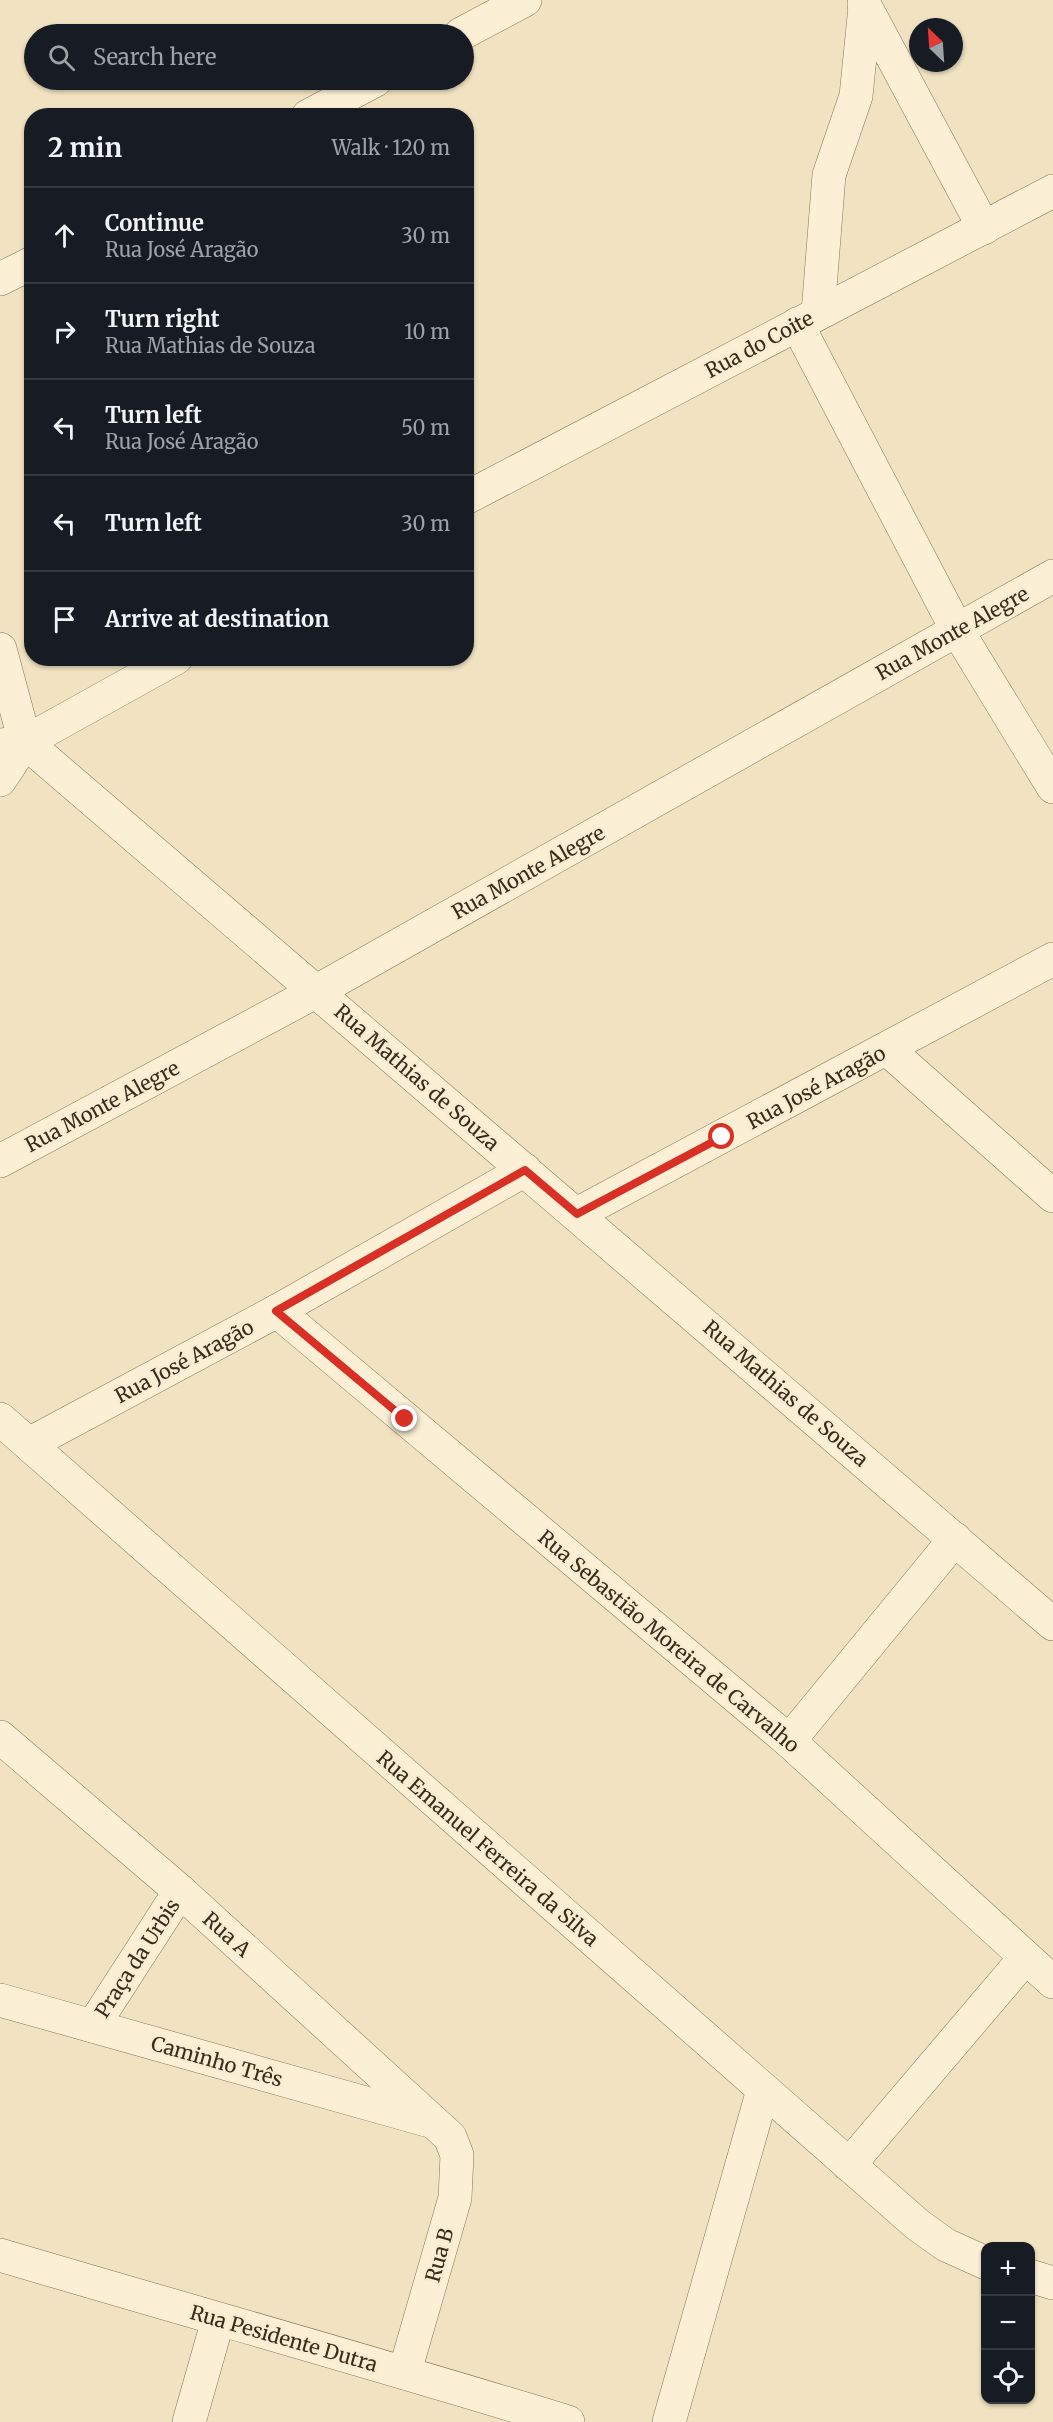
<!DOCTYPE html>
<html lang="en">
<head>
<meta charset="utf-8">
<style>
  :root { --surface:#171b24; --page:#242831; --text:#f1f3f6; --muted:#9ea1a6; --line:#363941 }
  body { margin:0; font-family:Merriweather,serif; background:var(--page); color:var(--text) }
  .controls { position:absolute; right:18px; bottom:18px; display:grid; overflow:hidden; border-radius:12px; box-shadow:0 2px 4px #0004 }
  .controls button { width:54px; height:54px; display:grid; place-items:center; padding:0; border:0; border-bottom:2px solid var(--line); background:var(--surface); color:var(--text); font:30px sans-serif }
  .compass { position:absolute; left:909px; top:18px; width:54px; height:54px; border-radius:50%; background:var(--surface); box-shadow:0 2px 4px #0004; rotate:335deg }
  .stop { position:absolute; width:18px; height:18px; margin:-14px; border:4px solid #d93025; border-radius:50%; background:#fff }
  .stop.end { background:#d93025; border-color:#fff; box-shadow:0 2px 6px #0008 }
  .list { margin:0; padding:0; list-style:none }
  h2 { display:flex; justify-content:space-between; align-items:center; height:78px; margin:0; padding:0 24px; font-size:26px }
  h2 small { font-size:20px; font-weight:400; color:var(--muted) }
  .list li { display:grid; grid-template-columns:39px 1fr auto; gap:18px; align-items:center; box-sizing:border-box; height:96px; padding:0 24px; border-top:2px solid var(--line) }
  .list b { display:block; font-size:22px; white-space:nowrap }
  .list p { margin:0; font-size:20px; white-space:nowrap; color:var(--muted) }
  .list em { font-size:20px; font-style:normal; color:var(--muted) }
  .icon { flex:none; width:33px; height:33px; fill:none; stroke:currentColor; stroke-width:2; stroke-linecap:round; stroke-linejoin:round }
  .map { position:relative; flex:none; width:1053px; height:2422px; overflow:hidden }
  .search { position:absolute; background:var(--surface); box-shadow:0 2px 4px #0004; left:24px; top:24px; width:450px; height:66px; display:flex; align-items:center; gap:15px; box-sizing:border-box; padding:0 21px; border-radius:33px; color:var(--muted); font-size:22px }
  .panel { position:absolute; background:var(--surface); box-shadow:0 2px 4px #0004; left:24px; top:108px; width:450px; height:558px; border-radius:24px }
  .map>svg:first-child { display:block }
  .lines { fill:none; stroke-linecap:round; stroke-linejoin:round }
  .street-casing { stroke:#8b7457; stroke-width:34 }
  .street { stroke:#fbf0d5; stroke-width:33 }
  .route { stroke:#d93025; stroke-width:8 }
  .labels { text-anchor:middle; dominant-baseline:central; stroke-width:5; stroke-linejoin:round; paint-order:stroke }
  .street-label { font-size:20px; fill:#3a2b1d; stroke:#f8edd1 }
</style>
</head>
<body>
<div class="map">
<svg width="1053" height="2422" viewBox="0 0 1053 2422">
  <rect width="100%" height="100%" fill="#f1e3c1"/>
  <g class="lines">
    <g class="street-casing">
      <g id="street">
        <polyline points="864,4 984,228"/>
        <polyline points="461,34 525,0"/>
        <polyline points="308,116 376,80"/>
        <polyline points="0,279 32,263"/>
        <polyline points="818,313 829,175 856,96 865,7"/>
        <polyline points="797,324 957,630 1053,787"/>
        <polyline points="466,498 1053,191"/>
        <polyline points="0,649 25,742"/>
        <polyline points="25,742 1053,1624"/>
        <polyline points="0,745 25,742 176,658"/>
        <polyline points="0,780 25,742"/>
        <polyline points="887,1049 1053,1196"/>
        <polyline points="0,1161 317,991 1053,576"/>
        <polyline points="577,1214 1053,959"/>
        <polyline points="277,1311 789,1741 1053,1982"/>
        <polyline points="0,1419 918,2225 946,2245 986,2263"/>
        <polyline points="29,1444 277,1311 525,1170"/>
        <polyline points="0,1737 180,1891 450,2137 457,2155 455,2198 405,2371"/>
        <polyline points="789,1741 955,1539"/>
        <polyline points="0,2000 426,2120"/>
        <polyline points="93,2026 180,1891"/>
        <polyline points="849,2165 1025,1958"/>
        <path d="M0,2255C189,2311 379,2364 568,2422"/>
        <polyline points="1030,2276 1053,2283"/>
        <polyline points="189,2422 218,2320"/>
        <polyline points="669,2422 763,2090"/>
      </g>
    </g>
    <use href="#street" class="street"/>
  </g>
  <g class="lines">
    <polyline class="route" points="405,1419 276,1311 525,1170 577,1214 722,1137"/>
  </g>
  <g class="labels">
    <g class="street-label">
      <text transform="translate(759 344) rotate(-28)">Rua do Coite</text>
      <text transform="translate(952 633) rotate(-29)">Rua Monte Alegre</text>
      <text transform="translate(528 872) rotate(-29)">Rua Monte Alegre</text>
      <text transform="translate(417 1077) rotate(41)">Rua Mathias de Souza</text>
      <text transform="translate(816 1087) rotate(-28)">Rua José Aragão</text>
      <text transform="translate(102 1106) rotate(-28)">Rua Monte Alegre</text>
      <text transform="translate(184 1361) rotate(-28)">Rua José Aragão</text>
      <text transform="translate(786 1393) rotate(41)">Rua Mathias de Souza</text>
      <text transform="translate(669 1641) rotate(40)">Rua Sebastião Moreira de Carvalho</text>
      <text transform="translate(488 1848) rotate(41)">Rua Emanuel Ferreira da Silva</text>
      <text transform="translate(227 1934) rotate(42)">Rua A</text>
      <text transform="translate(137 1958) rotate(-57)">Praça da Urbis</text>
      <text transform="translate(217 2061) rotate(16)">Caminho Três</text>
      <text transform="translate(439 2255) rotate(-74)">Rua B</text>
      <text transform="translate(284 2338) rotate(16)">Rua Pesidente Dutra</text>
    </g>
  </g>
</svg>
<div class="controls">
<button>+</button>
<button>−</button>
<button><svg class="icon" aria-label="locate" viewBox="0 0 24 24"><circle cx="12" cy="12" r="6"/><path d="M12 2v4M12 18v4M2 12h4M18 12h4"/></svg></button>
</div>
<svg class="compass" viewBox="-18 -18 36 36"><path d="M0-13l5 13h-10z" fill="#e53935"/><path d="M0 13l5-13h-10z" fill="#9ea1a6"/></svg>
<div class="stop" style="left:722px;top:1137px"></div>
<div class="stop end" style="left:405px;top:1419px"></div>
<div class="search"><svg class="icon" aria-label="search" viewBox="0 0 24 24"><circle cx="10" cy="10" r="6"/><path d="M15 15l6 6"/></svg>Search here</div>
<section class="panel">
<h2>2 min<small>Walk · 120 m</small></h2>
<ul class="list">
<li><svg class="icon" aria-label="ahead" viewBox="0 0 24 24"><path d="M12 20V5M6 11l6-6 6 6"/></svg><div><b>Continue</b><p>Rua José Aragão</p></div><em>30 m</em></li>
<li><svg class="icon" aria-label="right" viewBox="0 0 24 24"><path d="M7 20v-9h11M14 6l5 5-5 5"/></svg><div><b>Turn right</b><p>Rua Mathias de Souza</p></div><em>10 m</em></li>
<li><svg class="icon" aria-label="left" viewBox="0 0 24 24"><path d="M17 20v-9H6M10 6l-5 5 5 5"/></svg><div><b>Turn left</b><p>Rua José Aragão</p></div><em>50 m</em></li>
<li><svg class="icon" aria-label="left" viewBox="0 0 24 24"><path d="M17 20v-9H6M10 6l-5 5 5 5"/></svg><div><b>Turn left</b></div><em>30 m</em></li>
<li><svg class="icon" aria-label="arrive" viewBox="0 0 24 24"><path d="M6 21V4h12l-3 4 3 4H6"/></svg><div><b>Arrive at destination</b></div></li>
</ul>
</section>
</div>
</body>
</html>
